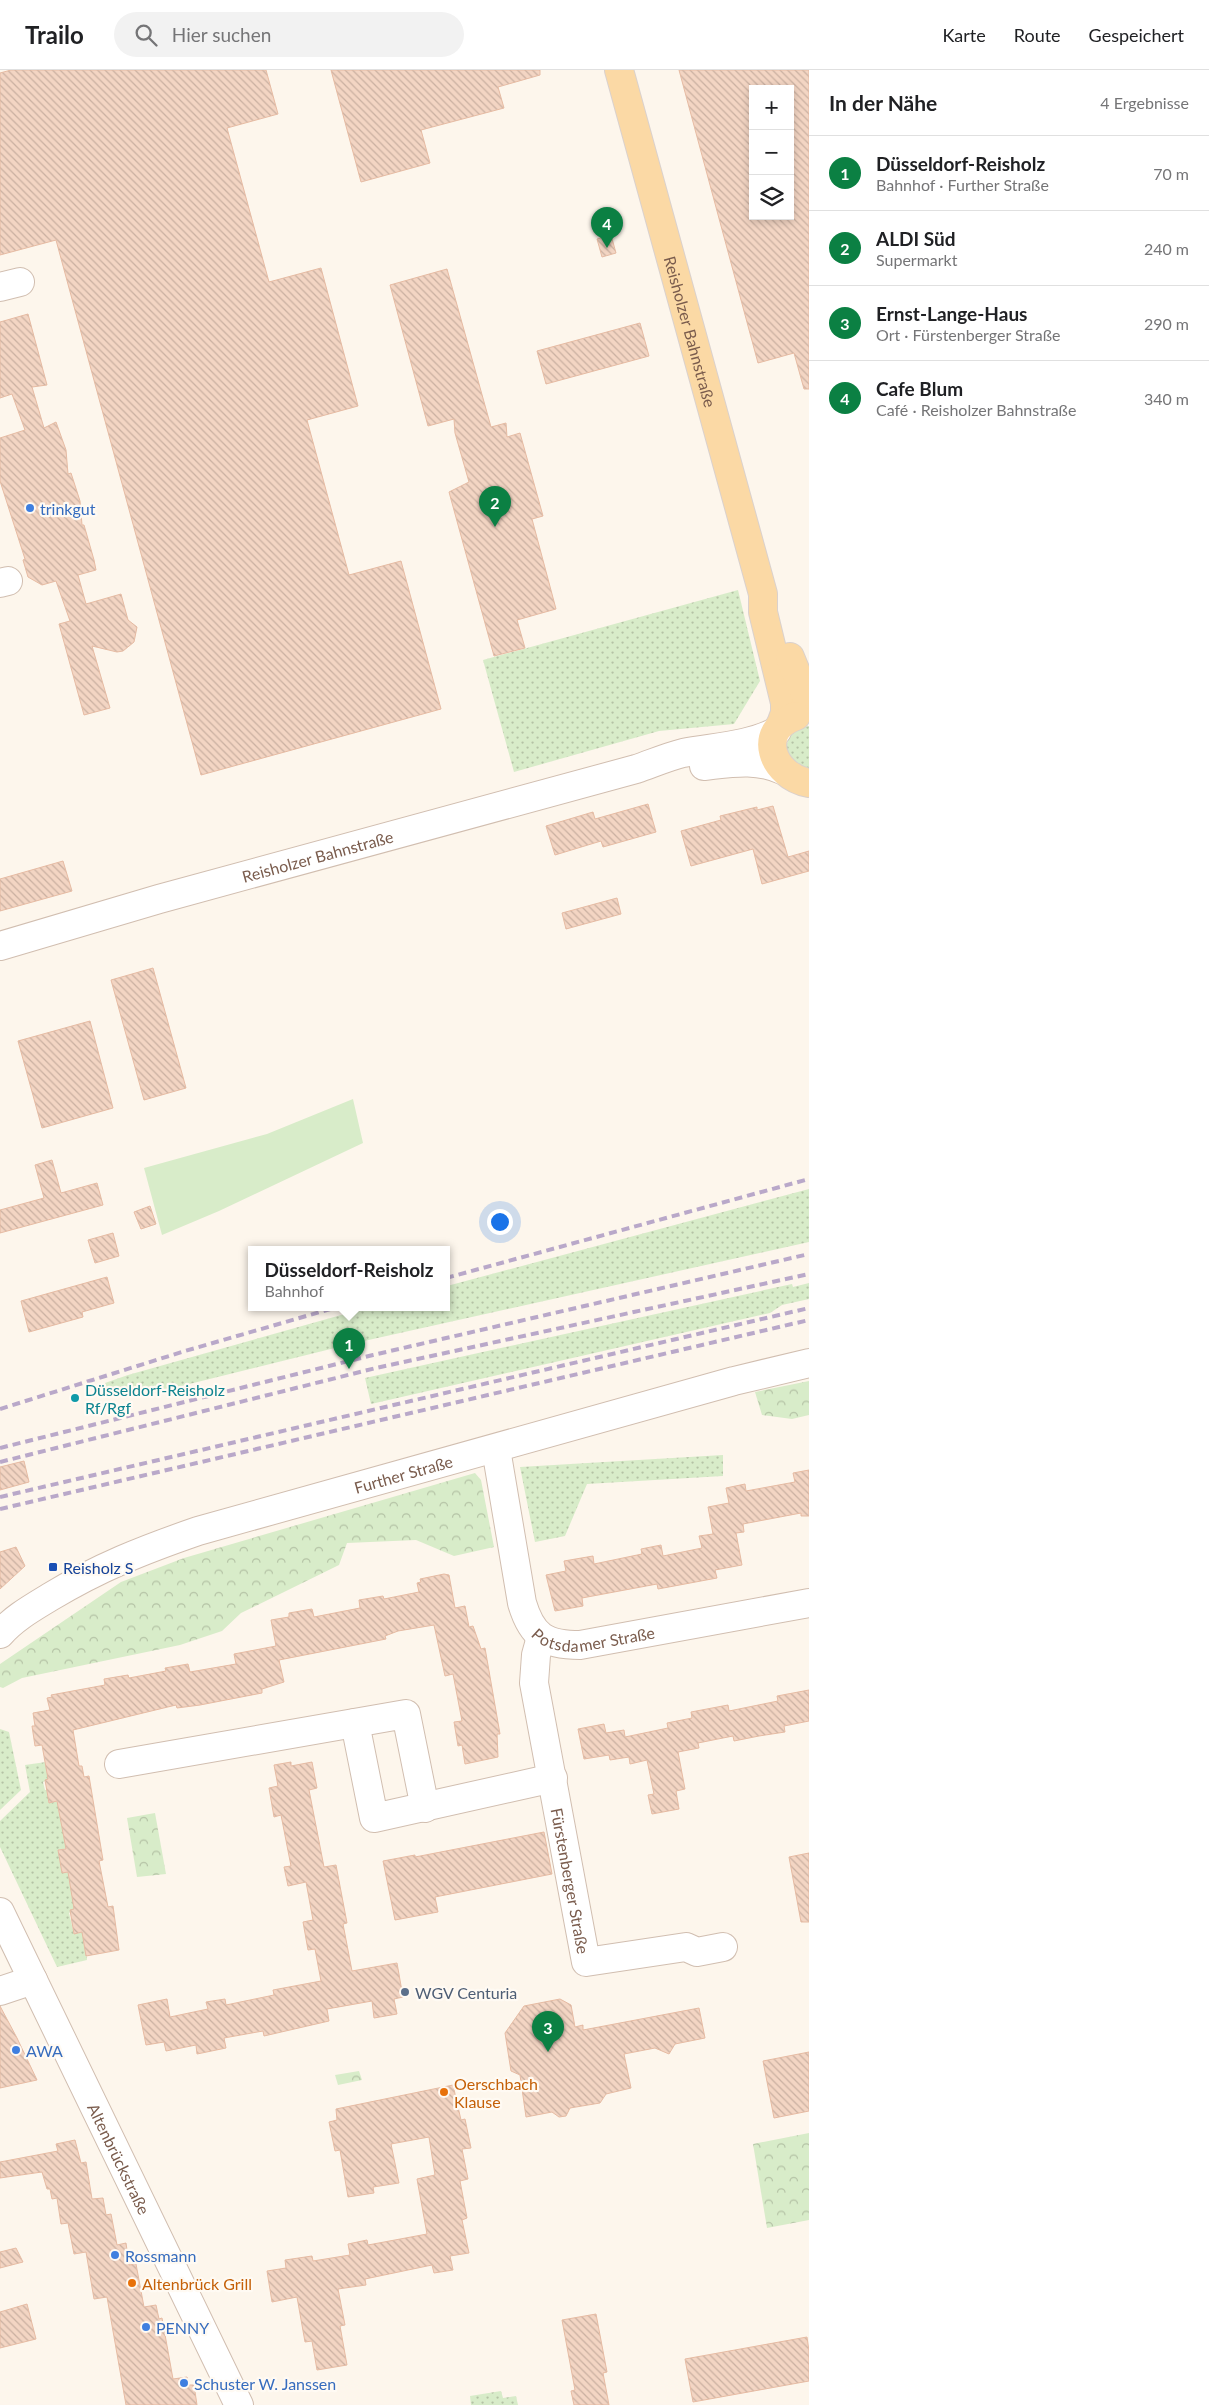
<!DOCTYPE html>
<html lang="de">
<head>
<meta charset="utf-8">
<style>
  :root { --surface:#fff; --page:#f2f2f2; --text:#202124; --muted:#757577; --line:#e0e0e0; --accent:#0b8043 }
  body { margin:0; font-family:Lato,sans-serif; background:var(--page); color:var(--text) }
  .controls { position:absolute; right:15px; top:15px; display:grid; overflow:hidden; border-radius:0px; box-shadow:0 2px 8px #0003 }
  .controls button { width:45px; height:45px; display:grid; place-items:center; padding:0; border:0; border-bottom:1px solid var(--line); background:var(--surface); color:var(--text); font:25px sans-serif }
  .you { position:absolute; left:499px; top:1151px; width:18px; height:18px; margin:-12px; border:4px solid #fff; border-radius:50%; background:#1a73e8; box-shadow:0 0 0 8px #1a73e833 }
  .badge { display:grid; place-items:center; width:32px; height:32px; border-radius:50%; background:var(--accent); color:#fff; font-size:16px; font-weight:700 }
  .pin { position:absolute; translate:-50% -41px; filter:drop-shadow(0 1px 2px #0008) }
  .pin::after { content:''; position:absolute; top:26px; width:18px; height:15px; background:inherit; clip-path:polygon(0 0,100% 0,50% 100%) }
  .popup { position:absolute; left:248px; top:1176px; width:202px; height:65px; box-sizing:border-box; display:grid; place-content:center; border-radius:0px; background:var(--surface); filter:drop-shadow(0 1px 4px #0005); font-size:16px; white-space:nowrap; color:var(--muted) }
  .popup b { font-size:19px; color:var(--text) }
  .popup::after { content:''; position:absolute; left:50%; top:100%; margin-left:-10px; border:10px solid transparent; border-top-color:var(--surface) }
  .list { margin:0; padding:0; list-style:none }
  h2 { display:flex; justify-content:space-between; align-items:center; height:65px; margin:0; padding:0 20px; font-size:21px }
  h2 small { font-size:16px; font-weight:400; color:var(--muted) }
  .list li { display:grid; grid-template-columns:32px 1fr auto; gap:15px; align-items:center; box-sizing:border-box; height:75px; padding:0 20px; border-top:1px solid var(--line) }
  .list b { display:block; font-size:19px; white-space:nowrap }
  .list p { margin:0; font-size:16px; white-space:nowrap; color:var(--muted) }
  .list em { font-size:16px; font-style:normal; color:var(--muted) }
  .icon { flex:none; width:28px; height:28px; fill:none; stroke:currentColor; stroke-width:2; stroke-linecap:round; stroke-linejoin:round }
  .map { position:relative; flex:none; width:809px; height:2335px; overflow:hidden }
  header { display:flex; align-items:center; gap:30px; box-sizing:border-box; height:70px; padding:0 25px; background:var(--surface); border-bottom:1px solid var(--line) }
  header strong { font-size:24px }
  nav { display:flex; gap:28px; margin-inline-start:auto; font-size:18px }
  .search { width:350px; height:45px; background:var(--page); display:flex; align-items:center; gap:12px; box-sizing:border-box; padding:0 18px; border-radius:28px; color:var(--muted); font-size:19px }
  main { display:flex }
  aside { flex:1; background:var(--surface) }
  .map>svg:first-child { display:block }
  .grass { fill:url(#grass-dots) }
  .forest { fill:url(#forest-crowns) }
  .garden { fill:#d8ecc9 }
  .building { fill:url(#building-back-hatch); stroke:#e6bba3; fill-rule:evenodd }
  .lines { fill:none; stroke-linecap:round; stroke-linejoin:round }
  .minor-casing { stroke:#d1beb0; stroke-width:30 }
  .major-casing { stroke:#dad1cd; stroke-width:30 }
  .minor { stroke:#fff; stroke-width:28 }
  .major { stroke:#fbd9a5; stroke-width:28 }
  .rail { stroke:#b9a8c9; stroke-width:4; stroke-dasharray:8 5; stroke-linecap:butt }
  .shop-dot { fill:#3f7fe0; stroke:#fffaf3; stroke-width:2 }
  .culture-dot { fill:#0f9aa8; stroke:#fffaf3; stroke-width:2 }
  .transit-dot { fill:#1a4fb4; stroke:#fffaf3; stroke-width:2 }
  .service-dot { fill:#5c6f8a; stroke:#fffaf3; stroke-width:2 }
  .food-dot { fill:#e8710a; stroke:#fffaf3; stroke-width:2 }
  .labels { text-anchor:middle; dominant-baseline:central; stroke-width:4.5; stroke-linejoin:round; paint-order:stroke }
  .street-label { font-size:16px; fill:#7a5c4d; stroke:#fffaf3 }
  .shop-label { font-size:16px; fill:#366cbe; stroke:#fffaf3; text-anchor:start }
  .culture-label { font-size:16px; fill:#0d838f; stroke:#fffaf3; text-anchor:start }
  .transit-label { font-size:16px; fill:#164399; stroke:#fffaf3; text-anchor:start }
  .service-label { font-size:16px; fill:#4e5e75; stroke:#fffaf3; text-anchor:start }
  .food-label { font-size:16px; fill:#c56008; stroke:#fffaf3; text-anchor:start }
</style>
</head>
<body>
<header>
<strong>Trailo</strong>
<div class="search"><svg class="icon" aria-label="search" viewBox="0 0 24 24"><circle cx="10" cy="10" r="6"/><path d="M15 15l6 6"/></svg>Hier suchen</div>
<nav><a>Karte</a><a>Route</a><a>Gespeichert</a></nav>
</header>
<main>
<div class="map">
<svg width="809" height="2335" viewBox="0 0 809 2335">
  <defs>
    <pattern id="grass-dots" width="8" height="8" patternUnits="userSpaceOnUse" patternTransform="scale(1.25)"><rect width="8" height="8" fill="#d8ecc9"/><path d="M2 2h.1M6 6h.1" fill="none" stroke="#b4c2a5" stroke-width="1.8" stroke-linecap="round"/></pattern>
    <pattern id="forest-crowns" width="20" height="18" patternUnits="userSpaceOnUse" patternTransform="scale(1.25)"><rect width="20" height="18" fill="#d8ecc9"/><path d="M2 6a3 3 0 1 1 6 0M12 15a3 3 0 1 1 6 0" fill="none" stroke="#b4c2a5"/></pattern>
    <pattern id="building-back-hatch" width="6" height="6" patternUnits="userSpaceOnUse" patternTransform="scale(1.25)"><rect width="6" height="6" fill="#f3d5c3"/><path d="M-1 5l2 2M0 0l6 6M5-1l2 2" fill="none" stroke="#cab0a1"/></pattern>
  </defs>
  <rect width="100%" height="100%" fill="#fdf6ec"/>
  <g class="grass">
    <polygon points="738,520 760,611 734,654 659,661 514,702 483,590"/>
    <path d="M809,656V699L793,693L786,679C787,665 796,657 809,656Z"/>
    <polygon points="809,1119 809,1172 355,1273 153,1323 107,1320 105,1313 128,1305 366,1238 446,1238 447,1216"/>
    <polygon points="809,1213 809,1229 782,1235 770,1243 371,1334 365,1308 792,1214 793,1217"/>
    <polygon points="723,1385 723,1406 587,1414 565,1466 535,1472 520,1397"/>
    <polygon points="0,1659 9,1662 21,1720 0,1740"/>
    <polygon points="46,1692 51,1709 43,1712 45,1720 47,1720 49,1733 59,1731 68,1778 58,1780 62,1803 68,1802 69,1807 75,1839 69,1843 74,1864 84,1862 87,1890 57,1897 0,1777 0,1751 30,1722 25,1695"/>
    <polygon points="501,2321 503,2328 516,2326 518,2335 471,2335 470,2326"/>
  </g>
  <g class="forest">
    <polygon points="809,1311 809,1345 792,1349 762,1345 755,1322"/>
    <polygon points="475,1403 481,1410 494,1477 454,1486 416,1470 347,1473 339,1495 241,1543 222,1561 180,1575 22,1608 3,1618 0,1617 0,1594 121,1512 184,1488"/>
    <polygon points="155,1743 166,1804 137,1807 127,1748"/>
    <polygon points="359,2001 362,2010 338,2015 335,2005"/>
    <polygon points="809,2063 809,2150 767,2158 753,2074"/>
  </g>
  <polygon class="garden" points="353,1029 363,1073 219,1141 162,1165 144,1098 267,1064"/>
  <g class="building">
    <polygon points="11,0 266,0 278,44 227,58 269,212 321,198 358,336 307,350 349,505 401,491 441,639 201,705 56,170 0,185 0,3"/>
    <polygon points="331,0 540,0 540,5 498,17 504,38 421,60 430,93 361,112"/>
    <path d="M679,0H809V319H804L794,283L758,293ZM753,19H790V146H753Z"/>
    <polygon points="611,165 616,183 602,187 597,169"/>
    <polygon points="447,199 491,357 506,353 507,367 520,363 543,446 532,449 556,539 517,550 525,578 494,586 449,422 469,412 455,363 454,349 428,356 390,215"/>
    <polygon points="28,244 47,315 32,317 44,358 56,352 66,380 68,404 71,403 80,431 82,455 84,455 94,490 96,500 78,505 86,534 121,524 128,550 137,557 134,572 123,581 117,582 92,576 110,638 84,645 59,554 70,551 56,511 42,515 28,507 23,490 25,489 0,411 0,368 25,360 12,324 0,328 0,252"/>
    <polygon points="640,253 649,286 546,314 537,281"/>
    <polygon points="648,734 656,762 603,777 601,771 555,785 546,756 593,742 595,749"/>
    <polygon points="773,736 788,787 809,781 809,801 762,814 753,779 691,796 681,761 721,750 720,746 757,737 757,740"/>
    <polygon points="63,791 72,821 0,841 0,809"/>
    <polygon points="617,828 621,844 566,859 562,843"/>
    <polygon points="153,898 186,1018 144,1030 111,910"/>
    <polygon points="90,951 113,1038 42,1058 18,971"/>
    <polygon points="52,1090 61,1123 97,1113 103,1135 0,1163 0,1140 44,1128 35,1095"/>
    <polygon points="150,1136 156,1154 141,1159 134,1142"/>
    <polygon points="113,1163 119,1186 95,1193 88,1170"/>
    <polygon points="107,1207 114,1233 82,1242 83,1247 29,1262 21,1231"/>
    <polygon points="24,1391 29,1412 0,1420 0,1397"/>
    <polygon points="809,1400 809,1446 801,1446 801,1443 743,1454 744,1462 736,1463 742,1495 715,1500 717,1508 658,1519 657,1514 582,1528 583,1536 555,1541 546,1505 566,1501 564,1491 593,1486 594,1494 642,1484 641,1479 661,1475 663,1486 702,1478 699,1466 713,1464 708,1437 729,1433 726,1418 745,1414 746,1421 795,1412 793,1403"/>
    <polygon points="16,1477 25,1496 0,1519 0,1482"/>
    <polygon points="444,1504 449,1505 455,1538 465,1536 469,1557 473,1556 481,1579 485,1578 500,1664 497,1664 498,1687 465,1694 462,1675 458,1676 454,1652 462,1651 453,1604 445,1606 434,1555 398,1561 385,1566 386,1569 279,1590 284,1612 262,1619 262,1623 200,1635 177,1638 176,1635 73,1660 79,1696 82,1696 84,1707 89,1706 103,1790 99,1791 108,1837 113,1836 119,1880 86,1886 82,1862 74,1864 70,1840 74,1839 68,1802 62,1803 58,1780 66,1779 57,1731 49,1733 45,1710 48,1709 42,1675 35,1676 32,1656 35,1656 33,1643 50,1640 47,1628 52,1627 51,1625 105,1615 104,1609 128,1605 129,1608 166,1601 165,1598 188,1594 190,1602 236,1594 234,1584 276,1576 271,1550 289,1547 289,1543 312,1539 314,1547 360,1538 359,1530 383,1526 384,1529 419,1522 417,1513 421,1512 420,1509"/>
    <polygon points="809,1620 809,1651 784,1656 785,1662 759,1666 734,1671 733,1666 698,1673 699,1678 678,1682 685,1719 676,1721 679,1739 652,1744 648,1725 654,1724 647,1690 630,1694 629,1687 610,1690 609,1685 584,1689 578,1659 604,1654 606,1663 624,1660 625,1667 668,1658 667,1653 692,1648 691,1642 728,1635 729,1641 778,1631 777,1626"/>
    <polygon points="291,1692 291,1696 312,1692 317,1718 309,1720 324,1797 336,1795 347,1853 343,1854 352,1901 397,1893 403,1927 394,1929 397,1944 374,1948 372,1931 327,1939 329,1951 264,1966 263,1961 224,1968 226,1978 197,1984 196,1975 166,1981 164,1972 146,1975 138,1935 167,1929 170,1947 208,1939 206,1932 225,1929 226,1935 274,1925 273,1920 321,1911 315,1879 308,1880 303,1852 313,1850 306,1812 288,1816 284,1797 291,1796 281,1745 274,1747 269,1718 278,1716 274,1695"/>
    <polygon points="544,1762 552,1804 435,1827 438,1842 395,1850 383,1791 415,1785 415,1787"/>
    <polygon points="809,1783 809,1852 801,1852 789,1787"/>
    <polygon points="560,1929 571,1935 575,1957 583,1955 583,1960 699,1938 705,1968 675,1974 669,1984 655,1978 624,1984 631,2018 606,2024 600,2033 570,2038 566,2046 559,2047 552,2042 526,2047 520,2005 511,2001 505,1963 524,1936"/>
    <polygon points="0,1936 17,1968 37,2010 0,2018"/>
    <polygon points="809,1982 809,2041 774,2048 763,1991"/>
    <polygon points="453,2015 461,2050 465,2049 471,2078 462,2079 468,2109 460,2111 467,2148 462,2150 469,2183 450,2186 453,2200 434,2203 432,2195 365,2209 366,2215 338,2219 345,2255 340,2256 347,2295 317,2300 312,2271 305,2272 297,2227 272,2232 267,2201 286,2198 285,2190 312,2186 313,2191 350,2185 348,2174 367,2170 368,2175 427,2164 417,2109 435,2105 429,2067 391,2074 399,2113 373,2117 374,2123 348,2127 340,2080 335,2081 329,2052 337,2050 336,2039"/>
    <polygon points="75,2070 81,2093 86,2092 92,2129 103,2128 106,2145 111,2144 117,2175 126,2173 129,2195 136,2194 144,2237 156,2235 159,2249 162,2248 173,2309 187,2307 189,2315 194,2315 197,2335 126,2335 107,2227 94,2229 86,2182 74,2184 68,2153 61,2154 57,2128 52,2129 50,2119 47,2119 42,2102 0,2108 0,2092 58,2081 56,2074"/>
    <polygon points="16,2178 23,2192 0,2198 0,2182"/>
    <polygon points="27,2234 36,2269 0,2278 0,2242"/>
    <polygon points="596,2244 607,2302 603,2303 609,2335 574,2335 571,2321 575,2320 562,2250"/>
    <polygon points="807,2267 809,2281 809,2311 693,2332 685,2289"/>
  </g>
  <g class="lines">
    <g class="minor-casing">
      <g id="minor">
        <polyline points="0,217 20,212"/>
        <polyline points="0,513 8,511"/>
        <path d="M704,696C731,693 756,688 782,700"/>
        <path id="s1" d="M0,876L159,829L636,699C651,694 667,687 683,683C714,677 749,676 777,661"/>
        <path id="s2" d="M496,1379L522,1533C532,1567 546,1575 580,1575L809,1533"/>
        <path id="s3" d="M0,1564C14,1548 32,1538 50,1527C100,1497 143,1480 198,1461L734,1311L809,1293"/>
        <path id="s4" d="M541,1567L536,1585L534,1613L586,1892L686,1877L697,1882L723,1877"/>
        <polyline points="355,1653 374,1748 553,1708"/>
        <polyline points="119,1694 406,1644 425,1738"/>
        <path id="s5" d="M0,1842L239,2335"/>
        <polyline points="0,1921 33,1910"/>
      </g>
    </g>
    <g class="major-casing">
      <g id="major">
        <path id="s6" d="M619,0L763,524V542L785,633V643L781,654"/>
        <polyline points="790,587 809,634"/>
        <path d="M796,646C755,661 772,706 809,713"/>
      </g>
    </g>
    <use href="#minor" class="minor"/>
    <use href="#major" class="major"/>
    <g class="rail">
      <polyline points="446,1208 809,1109"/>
      <polyline points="0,1339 185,1281 334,1238"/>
      <polyline points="0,1378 373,1285 809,1184"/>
      <polyline points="0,1392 376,1298 809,1204"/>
      <polyline points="0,1427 809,1238"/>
      <polyline points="0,1439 809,1250"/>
    </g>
  </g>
  <g class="shop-dot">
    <circle cx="30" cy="438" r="5"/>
    <circle cx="16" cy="1980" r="5"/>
    <circle cx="115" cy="2185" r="5"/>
    <circle cx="146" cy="2257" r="5"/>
    <circle cx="184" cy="2313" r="5"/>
  </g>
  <circle class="culture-dot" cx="75" cy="1328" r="5"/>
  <rect class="transit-dot" x="48" y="1492" width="10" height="10" rx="2.5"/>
  <circle class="service-dot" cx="405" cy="1922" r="5"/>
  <g class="food-dot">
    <circle cx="444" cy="2022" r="5"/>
    <circle cx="132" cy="2213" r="5"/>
  </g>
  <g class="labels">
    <g class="street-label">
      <text stroke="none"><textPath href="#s6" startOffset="271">Reisholzer Bahnstraße</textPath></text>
      <text stroke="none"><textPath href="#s1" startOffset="330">Reisholzer Bahnstraße</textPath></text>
      <text stroke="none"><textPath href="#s3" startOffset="438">Further Straße</textPath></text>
      <text stroke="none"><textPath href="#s2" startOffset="249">Potsdamer Straße</textPath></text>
      <text stroke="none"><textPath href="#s4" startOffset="248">Fürstenberger Straße</textPath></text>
      <text stroke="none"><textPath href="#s5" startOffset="274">Altenbrückstraße</textPath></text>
    </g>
    <g class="shop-label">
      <text x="40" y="438">trinkgut</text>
      <text x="26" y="1980">AWA</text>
      <text x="125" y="2185">Rossmann</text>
      <text x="156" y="2257">PENNY</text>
      <text x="194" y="2313">Schuster W. Janssen</text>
    </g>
    <g class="culture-label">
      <text x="85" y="1319">Düsseldorf-Reisholz<tspan x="85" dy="18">Rf/Rgf</tspan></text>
    </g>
    <g class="transit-label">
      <text x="63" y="1497">Reisholz S</text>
    </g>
    <g class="service-label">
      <text x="415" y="1922">WGV Centuria</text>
    </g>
    <g class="food-label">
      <text x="454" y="2013">Oerschbach<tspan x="454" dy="18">Klause</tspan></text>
      <text x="142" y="2213">Altenbrück Grill</text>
    </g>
  </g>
</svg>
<div class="controls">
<button>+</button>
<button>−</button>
<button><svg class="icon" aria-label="layers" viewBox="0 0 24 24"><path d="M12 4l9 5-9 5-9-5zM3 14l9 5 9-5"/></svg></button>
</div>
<div class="you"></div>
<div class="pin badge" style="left:349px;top:1299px">1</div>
<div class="popup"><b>Düsseldorf-Reisholz</b>Bahnhof</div>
<div class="pin badge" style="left:495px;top:457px">2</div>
<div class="pin badge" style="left:548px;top:1982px">3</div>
<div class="pin badge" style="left:607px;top:178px">4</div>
</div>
<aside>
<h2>In der Nähe<small>4 Ergebnisse</small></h2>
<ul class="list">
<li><span class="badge">1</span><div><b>Düsseldorf-Reisholz</b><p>Bahnhof · Further Straße</p></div><em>70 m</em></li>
<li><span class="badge">2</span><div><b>ALDI Süd</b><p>Supermarkt</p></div><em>240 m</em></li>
<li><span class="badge">3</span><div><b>Ernst-Lange-Haus</b><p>Ort · Fürstenberger Straße</p></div><em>290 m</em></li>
<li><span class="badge">4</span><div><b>Cafe Blum</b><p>Café · Reisholzer Bahnstraße</p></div><em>340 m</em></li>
</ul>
</aside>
</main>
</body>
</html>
